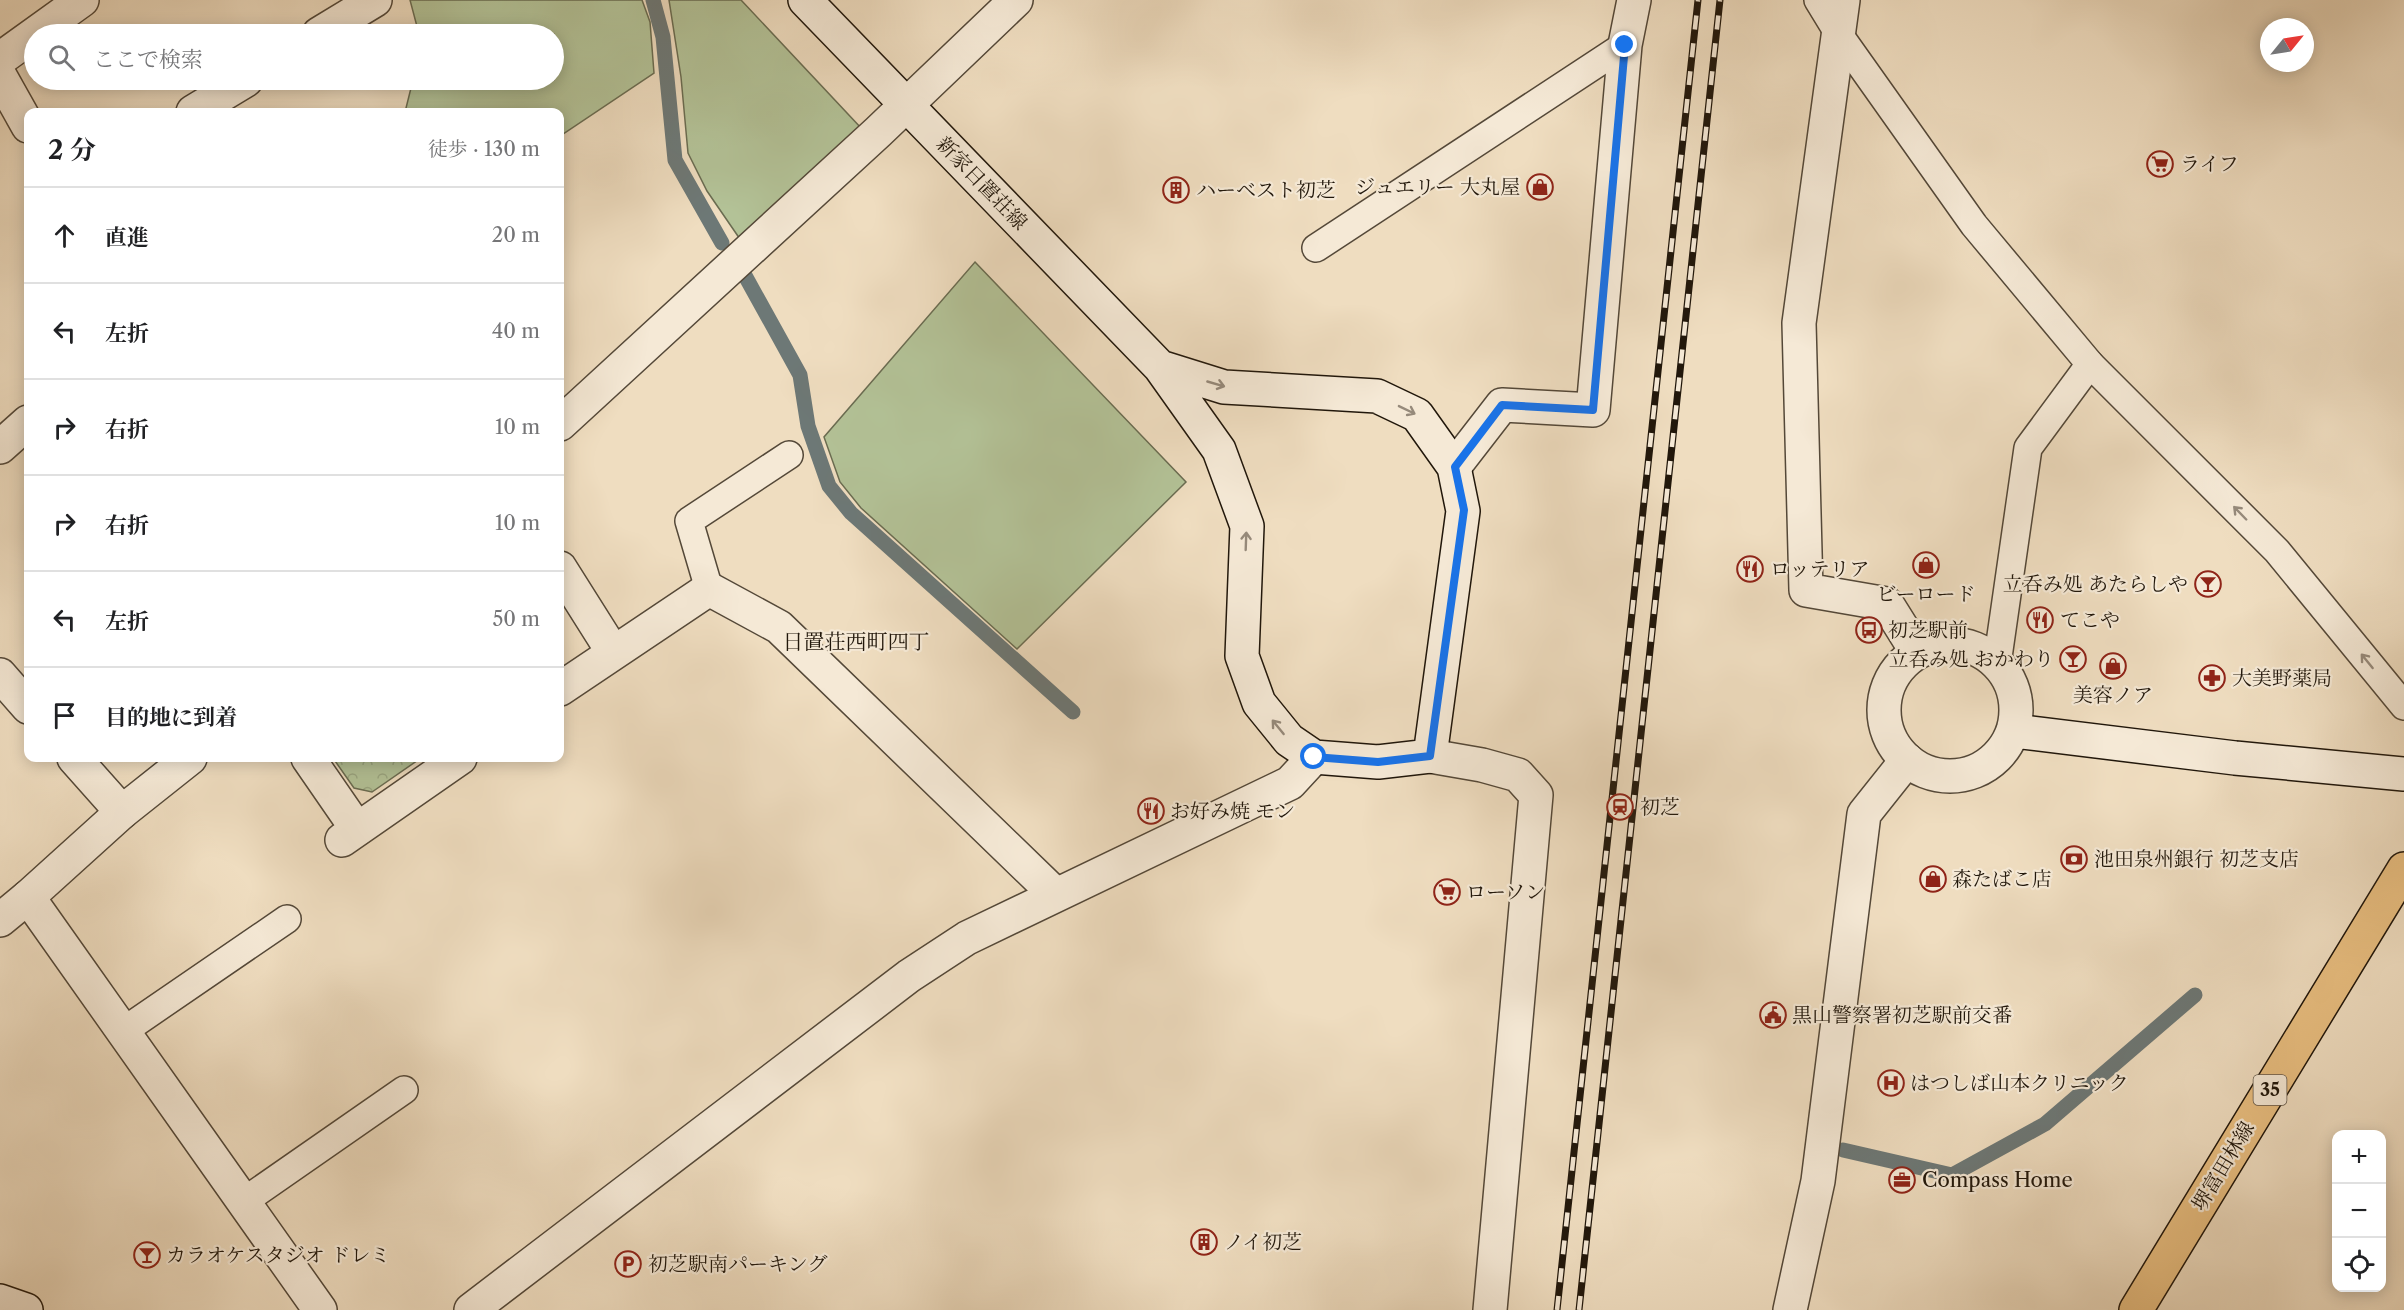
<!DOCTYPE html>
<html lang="ja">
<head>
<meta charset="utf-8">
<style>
  :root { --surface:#fff; --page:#f6f6f6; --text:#202124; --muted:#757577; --line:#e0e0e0 }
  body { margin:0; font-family:"Libre Caslon Text","Noto Serif JP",serif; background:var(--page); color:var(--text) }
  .controls { position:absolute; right:18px; bottom:18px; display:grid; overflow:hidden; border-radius:12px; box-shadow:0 3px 15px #0003 }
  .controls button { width:54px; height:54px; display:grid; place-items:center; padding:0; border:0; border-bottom:2px solid var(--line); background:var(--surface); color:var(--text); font:30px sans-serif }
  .compass { position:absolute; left:2260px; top:18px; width:54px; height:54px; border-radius:50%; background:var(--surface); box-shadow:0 3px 15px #0003; rotate:60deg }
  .stop { position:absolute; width:18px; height:18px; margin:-14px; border:4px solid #1a73e8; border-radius:50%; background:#fff }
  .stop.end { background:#1a73e8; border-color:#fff; box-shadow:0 2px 6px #0008 }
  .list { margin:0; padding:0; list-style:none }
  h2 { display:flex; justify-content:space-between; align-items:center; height:78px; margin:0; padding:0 24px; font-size:26px }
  h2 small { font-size:20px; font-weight:400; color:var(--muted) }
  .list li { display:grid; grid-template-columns:39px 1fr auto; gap:18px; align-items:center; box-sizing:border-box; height:96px; padding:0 24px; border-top:2px solid var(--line) }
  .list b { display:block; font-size:22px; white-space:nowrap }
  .list em { font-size:20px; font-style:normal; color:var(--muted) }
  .icon { flex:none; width:33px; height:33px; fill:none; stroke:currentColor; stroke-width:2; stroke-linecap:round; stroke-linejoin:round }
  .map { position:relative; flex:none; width:2404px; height:1310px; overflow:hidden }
  .search { position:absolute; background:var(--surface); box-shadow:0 3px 15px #0003; left:24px; top:24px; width:540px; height:66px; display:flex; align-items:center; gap:15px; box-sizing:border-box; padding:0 21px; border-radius:33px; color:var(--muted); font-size:22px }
  .panel { position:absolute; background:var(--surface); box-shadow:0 3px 15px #0003; left:24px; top:108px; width:540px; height:654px; border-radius:12px }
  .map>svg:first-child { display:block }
  .grass { fill:#b3c297; stroke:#6a6c51; stroke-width:1.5 }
  .park { fill:url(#park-crowns); stroke:#6a6c51; stroke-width:1.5 }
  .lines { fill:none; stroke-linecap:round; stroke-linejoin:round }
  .stream { stroke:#6d7876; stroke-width:15 }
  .lane-casing { stroke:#544838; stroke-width:30 }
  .street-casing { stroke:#544838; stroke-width:36 }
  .secondary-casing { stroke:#21170b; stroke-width:36 }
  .primary-casing { stroke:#21170b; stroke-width:36 }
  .lane { stroke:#f5e9d6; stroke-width:27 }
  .street { stroke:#f5e9d6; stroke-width:33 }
  .secondary { stroke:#f5e9d6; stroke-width:33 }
  .primary { stroke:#e8be80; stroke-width:33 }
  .rail-casing { stroke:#21170b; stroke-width:7 }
  .rail { stroke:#f5e9d6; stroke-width:4.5; stroke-dasharray:14; stroke-linecap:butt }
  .oneway { stroke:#968a7b }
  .route { stroke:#1a73e8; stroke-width:8 }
  .labels { text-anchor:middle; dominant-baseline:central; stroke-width:4.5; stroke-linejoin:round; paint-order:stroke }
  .shield { fill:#f5e9d6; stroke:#615648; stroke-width:1.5 }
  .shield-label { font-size:18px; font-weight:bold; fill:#21170b }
  .poi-label { font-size:20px; fill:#21170b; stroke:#f5e9d6; text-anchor:start }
  .street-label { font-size:20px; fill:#21170b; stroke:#f5e9d6 }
  .neighbourhood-label { font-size:21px; fill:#21170b; stroke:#f5e9d6 }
</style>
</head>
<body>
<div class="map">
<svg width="2404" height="1310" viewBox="0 0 2404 1310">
  <defs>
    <pattern id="park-crowns" width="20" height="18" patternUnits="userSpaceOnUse" patternTransform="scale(1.5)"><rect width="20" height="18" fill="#b3c297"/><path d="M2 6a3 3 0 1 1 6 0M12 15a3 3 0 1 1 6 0" fill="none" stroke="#9aa681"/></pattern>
  </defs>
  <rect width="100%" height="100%" fill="#efddc0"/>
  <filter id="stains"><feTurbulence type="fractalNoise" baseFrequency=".00333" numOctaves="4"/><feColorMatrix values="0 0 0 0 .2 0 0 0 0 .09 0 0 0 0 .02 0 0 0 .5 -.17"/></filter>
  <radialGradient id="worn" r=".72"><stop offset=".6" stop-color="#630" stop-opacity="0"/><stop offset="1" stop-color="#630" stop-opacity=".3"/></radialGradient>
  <g class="grass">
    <polygon points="410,0 642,0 650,22 654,73 560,136 560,112 405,112 413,80 554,80 554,34 419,34"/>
    <polygon points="669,0 741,0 862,129 742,242 707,191 688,153 681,77"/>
    <polygon points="975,262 1186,482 1017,649 861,508 840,482 824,437"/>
  </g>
  <polygon class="park" points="333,758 421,758 372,792 354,788"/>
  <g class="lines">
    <g class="stream">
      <polyline points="653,0 663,37 675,160 722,243"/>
      <polyline points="743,272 800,375 808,426 829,486 851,513 1073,712"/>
      <polyline points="1843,1150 1952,1175 2045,1124 2195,995"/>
    </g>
    <g class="lane-casing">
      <g id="lane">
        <polyline points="1818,0 1840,36 1974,225 2090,364 2277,551 2404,706"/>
        <polyline points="1316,248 1625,45"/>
        <polyline points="709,589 689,521 789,455"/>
        <polyline points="1997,664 2028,448 2090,364"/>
        <polyline points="122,1032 287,919"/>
        <polyline points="243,1202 404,1090"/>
      </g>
    </g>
    <g class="street-casing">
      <g id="street">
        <polyline points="1843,0 1799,323 1806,590 1887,604 1917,652"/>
        <polyline points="319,34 375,0"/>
        <polyline points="0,59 82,0"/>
        <polyline points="0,76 28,126"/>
        <polyline points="193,112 246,80"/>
        <polyline points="560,424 878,132 1016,0"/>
        <polyline points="0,447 28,422"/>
        <polyline points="1454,467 1502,405 1593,410 1625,45 1634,0"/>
        <polyline points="560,568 613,652"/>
        <circle cx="1950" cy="710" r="66"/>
        <polyline points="0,675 28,707"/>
        <polyline points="560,689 709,589 779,627 1055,894"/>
        <polyline points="1430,756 1482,765 1518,775 1536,795 1490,1310"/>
        <polyline points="74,758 122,812"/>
        <polyline points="190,758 122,812 28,897 320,1310"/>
        <polyline points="308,758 357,829"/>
        <polyline points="342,840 460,758"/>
        <polyline points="0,920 28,897"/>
        <polyline points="471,1310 909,976 967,938 1290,783 1314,757"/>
        <polyline points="1790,1310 1818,1181 1864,814 1907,760"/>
      </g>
    </g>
    <g class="secondary-casing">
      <g id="secondary">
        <polyline points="805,0 1160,367 1219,450 1247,526 1242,656 1259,703 1289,740 1314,757 1378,762 1430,756 1463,511 1454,467 1417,415 1377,396 1224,387 1160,367"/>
        <polyline points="2014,731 2235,758 2404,774"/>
        <polyline points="0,1301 26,1310"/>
      </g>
    </g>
    <g class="primary-casing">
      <polyline id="primary" points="2136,1310 2404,869"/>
    </g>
    <use href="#lane" class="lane"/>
    <use href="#street" class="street"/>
    <use href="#secondary" class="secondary"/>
    <use href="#primary" class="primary"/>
    <g class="rail-casing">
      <g id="rail">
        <polyline points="1557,1310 1698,0"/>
        <polyline points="1579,1310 1720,0"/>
      </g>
    </g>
    <use href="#rail" class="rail"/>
  </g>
  <defs><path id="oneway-shaft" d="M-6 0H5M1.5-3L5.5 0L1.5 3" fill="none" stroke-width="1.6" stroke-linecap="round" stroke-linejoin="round" transform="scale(1.5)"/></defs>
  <g class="oneway">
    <use href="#oneway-shaft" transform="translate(1216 384) rotate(16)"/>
    <use href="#oneway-shaft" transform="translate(1407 410) rotate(26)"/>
    <use href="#oneway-shaft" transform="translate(2240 513) rotate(-134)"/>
    <use href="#oneway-shaft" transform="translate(1246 541) rotate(-88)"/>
    <use href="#oneway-shaft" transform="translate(2367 661) rotate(-129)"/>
    <use href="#oneway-shaft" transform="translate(1278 727) rotate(-129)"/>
  </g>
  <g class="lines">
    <polyline class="route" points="1314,757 1378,762 1430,756 1464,510 1455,467 1502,405 1593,410 1625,45"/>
  </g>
  <defs>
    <g id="supermarket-ring" transform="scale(1.35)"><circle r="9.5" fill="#f5e9d6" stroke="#8f2418" stroke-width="1.5"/><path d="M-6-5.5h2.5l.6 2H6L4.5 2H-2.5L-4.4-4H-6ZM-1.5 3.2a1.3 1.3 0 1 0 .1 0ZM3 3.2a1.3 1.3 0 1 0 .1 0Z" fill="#8f2418"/></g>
    <g id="shop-ring" transform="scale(1.35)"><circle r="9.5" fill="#f5e9d6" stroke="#8f2418" stroke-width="1.5"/><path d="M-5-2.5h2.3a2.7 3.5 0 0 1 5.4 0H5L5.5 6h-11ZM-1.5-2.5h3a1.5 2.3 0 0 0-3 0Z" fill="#8f2418"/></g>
    <g id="building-ring" transform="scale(1.35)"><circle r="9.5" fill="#f5e9d6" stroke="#8f2418" stroke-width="1.5"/><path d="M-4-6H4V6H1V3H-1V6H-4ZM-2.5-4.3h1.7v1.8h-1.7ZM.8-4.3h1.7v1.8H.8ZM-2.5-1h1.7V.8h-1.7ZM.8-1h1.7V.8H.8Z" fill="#8f2418"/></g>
    <g id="restaurant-ring" transform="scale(1.35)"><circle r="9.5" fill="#f5e9d6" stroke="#8f2418" stroke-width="1.5"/><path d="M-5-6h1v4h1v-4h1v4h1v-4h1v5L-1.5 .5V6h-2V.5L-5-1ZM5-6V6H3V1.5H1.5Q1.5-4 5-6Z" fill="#8f2418"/></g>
    <g id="bar-ring" transform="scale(1.35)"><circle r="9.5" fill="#f5e9d6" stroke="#8f2418" stroke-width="1.5"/><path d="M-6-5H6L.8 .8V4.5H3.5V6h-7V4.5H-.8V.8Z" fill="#8f2418"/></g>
    <g id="bus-ring" transform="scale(1.35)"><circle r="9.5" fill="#f5e9d6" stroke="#8f2418" stroke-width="1.5"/><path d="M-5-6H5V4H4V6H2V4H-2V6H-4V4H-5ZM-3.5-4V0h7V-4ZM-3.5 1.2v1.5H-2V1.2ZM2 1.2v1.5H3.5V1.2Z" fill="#8f2418"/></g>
    <g id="pharmacy-ring" transform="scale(1.35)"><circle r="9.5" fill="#f5e9d6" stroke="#8f2418" stroke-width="1.5"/><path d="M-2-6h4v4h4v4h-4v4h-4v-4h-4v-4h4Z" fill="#8f2418"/></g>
    <g id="station-ring" transform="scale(1.35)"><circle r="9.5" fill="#f5e9d6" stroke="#8f2418" stroke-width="1.5"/><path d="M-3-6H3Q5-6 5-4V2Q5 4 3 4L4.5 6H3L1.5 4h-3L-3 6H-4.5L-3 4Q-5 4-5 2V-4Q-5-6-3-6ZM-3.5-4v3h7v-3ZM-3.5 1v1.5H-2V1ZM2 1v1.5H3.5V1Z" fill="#8f2418"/></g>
    <g id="bank-ring" transform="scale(1.35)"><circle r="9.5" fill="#f5e9d6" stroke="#8f2418" stroke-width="1.5"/><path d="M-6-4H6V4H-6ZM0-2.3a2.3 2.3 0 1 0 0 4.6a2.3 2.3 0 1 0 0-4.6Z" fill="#8f2418"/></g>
    <g id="civic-ring" transform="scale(1.35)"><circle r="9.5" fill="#f5e9d6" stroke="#8f2418" stroke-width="1.5"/><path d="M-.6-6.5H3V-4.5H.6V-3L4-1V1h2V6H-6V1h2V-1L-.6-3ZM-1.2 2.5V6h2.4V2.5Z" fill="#8f2418"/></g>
    <g id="hospital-ring" transform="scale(1.35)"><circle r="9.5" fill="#f5e9d6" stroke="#8f2418" stroke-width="1.5"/><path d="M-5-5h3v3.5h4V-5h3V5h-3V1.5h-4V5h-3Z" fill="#8f2418"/></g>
    <g id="office-ring" transform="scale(1.35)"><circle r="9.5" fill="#f5e9d6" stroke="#8f2418" stroke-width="1.5"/><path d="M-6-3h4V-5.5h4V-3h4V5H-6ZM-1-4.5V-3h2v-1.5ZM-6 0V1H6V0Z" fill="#8f2418"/></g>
    <g id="parking-ring" transform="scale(1.35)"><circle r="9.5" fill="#f5e9d6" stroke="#8f2418" stroke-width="1.5"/><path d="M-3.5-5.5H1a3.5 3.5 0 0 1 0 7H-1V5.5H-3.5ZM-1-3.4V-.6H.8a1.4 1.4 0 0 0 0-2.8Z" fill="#8f2418"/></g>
  </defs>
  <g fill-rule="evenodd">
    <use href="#supermarket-ring" x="2160" y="164"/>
    <use href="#shop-ring" x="1540" y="187"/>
    <use href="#building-ring" x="1176" y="190"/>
    <use href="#shop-ring" x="1926" y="565"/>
    <use href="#restaurant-ring" x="1750" y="569"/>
    <use href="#bar-ring" x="2208" y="584"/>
    <use href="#restaurant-ring" x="2040" y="620"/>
    <use href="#bus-ring" x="1869" y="630"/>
    <use href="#bar-ring" x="2073" y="659"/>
    <use href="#shop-ring" x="2113" y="666"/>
    <use href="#pharmacy-ring" x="2212" y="678"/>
    <use href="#station-ring" x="1620" y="807"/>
    <use href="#restaurant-ring" x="1151" y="811"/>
    <use href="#bank-ring" x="2074" y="859"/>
    <use href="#shop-ring" x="1933" y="879"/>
    <use href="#supermarket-ring" x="1447" y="892"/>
    <use href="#civic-ring" x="1773" y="1015"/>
    <use href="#hospital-ring" x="1891" y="1083"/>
    <use href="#office-ring" x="1902" y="1180"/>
    <use href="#building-ring" x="1204" y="1242"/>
    <use href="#bar-ring" x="147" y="1255"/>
    <use href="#parking-ring" x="628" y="1264"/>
  </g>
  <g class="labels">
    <rect class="shield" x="2253.5" y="1075" width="33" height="30" rx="4.5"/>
    <g class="shield-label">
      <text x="2270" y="1090">35</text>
    </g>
    <g class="poi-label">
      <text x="2180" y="164">ライフ</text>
      <text x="1520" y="187" text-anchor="end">ジュエリー 大丸屋</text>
      <text x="1196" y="190">ハーベスト初芝</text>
      <text x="1770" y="569">ロッテリア</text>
      <text x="2188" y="584" text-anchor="end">立呑み処 あたらしや</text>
      <text x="1926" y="594" text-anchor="middle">ビーロード</text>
      <text x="2060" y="620">てこや</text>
      <text x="1888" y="630">初芝駅前</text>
      <text x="2054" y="659" text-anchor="end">立呑み処 おかわり</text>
      <text x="2232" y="678">大美野薬局</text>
      <text x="2113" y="695" text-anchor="middle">美容ノア</text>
      <text x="1640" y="807">初芝</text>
      <text x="1170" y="811">お好み焼 モン</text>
      <text x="2094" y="859">池田泉州銀行 初芝支店</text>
      <text x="1952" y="879">森たばこ店</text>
      <text x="1466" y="892">ローソン</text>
      <text x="1792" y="1015">黒山警察署初芝駅前交番</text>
      <text x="1910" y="1083">はつしば山本クリニック</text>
      <text x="1922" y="1180">Compass Home</text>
      <text x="1224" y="1242">ノイ初芝</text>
      <text x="166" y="1255">カラオケスタジオ ドレミ</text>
      <text x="648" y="1264">初芝駅南パーキング</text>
    </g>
    <g class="street-label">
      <text transform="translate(982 183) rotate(46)">新家日置荘線</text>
      <text transform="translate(2223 1166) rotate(-59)">堺富田林線</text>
    </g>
    <g class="neighbourhood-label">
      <text x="856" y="641">日置荘西町四丁</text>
    </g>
  </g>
  <rect width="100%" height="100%" filter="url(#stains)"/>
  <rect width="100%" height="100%" fill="url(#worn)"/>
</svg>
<div class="controls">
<button>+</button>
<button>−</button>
<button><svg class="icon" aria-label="locate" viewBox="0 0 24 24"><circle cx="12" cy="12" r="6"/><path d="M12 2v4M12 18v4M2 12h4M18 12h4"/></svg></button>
</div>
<svg class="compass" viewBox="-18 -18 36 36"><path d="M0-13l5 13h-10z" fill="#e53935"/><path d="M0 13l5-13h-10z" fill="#757577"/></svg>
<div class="stop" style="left:1314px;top:757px"></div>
<div class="stop end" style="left:1625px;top:45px"></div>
<div class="search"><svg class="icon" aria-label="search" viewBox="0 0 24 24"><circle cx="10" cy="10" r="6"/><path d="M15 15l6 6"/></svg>ここで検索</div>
<section class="panel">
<h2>2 分<small>徒歩 · 130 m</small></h2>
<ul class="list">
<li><svg class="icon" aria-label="ahead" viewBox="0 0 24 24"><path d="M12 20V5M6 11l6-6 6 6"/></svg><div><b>直進</b></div><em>20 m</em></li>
<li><svg class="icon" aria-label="left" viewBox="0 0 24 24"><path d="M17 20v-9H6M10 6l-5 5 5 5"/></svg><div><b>左折</b></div><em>40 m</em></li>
<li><svg class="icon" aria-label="right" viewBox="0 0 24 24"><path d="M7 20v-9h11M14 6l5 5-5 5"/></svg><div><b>右折</b></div><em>10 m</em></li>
<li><svg class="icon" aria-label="right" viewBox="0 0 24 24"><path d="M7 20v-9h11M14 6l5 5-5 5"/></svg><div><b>右折</b></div><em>10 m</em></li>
<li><svg class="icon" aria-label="left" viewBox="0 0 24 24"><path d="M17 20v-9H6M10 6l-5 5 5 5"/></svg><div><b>左折</b></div><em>50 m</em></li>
<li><svg class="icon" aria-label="arrive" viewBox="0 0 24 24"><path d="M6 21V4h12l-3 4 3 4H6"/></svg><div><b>目的地に到着</b></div></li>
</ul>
</section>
</div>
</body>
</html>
